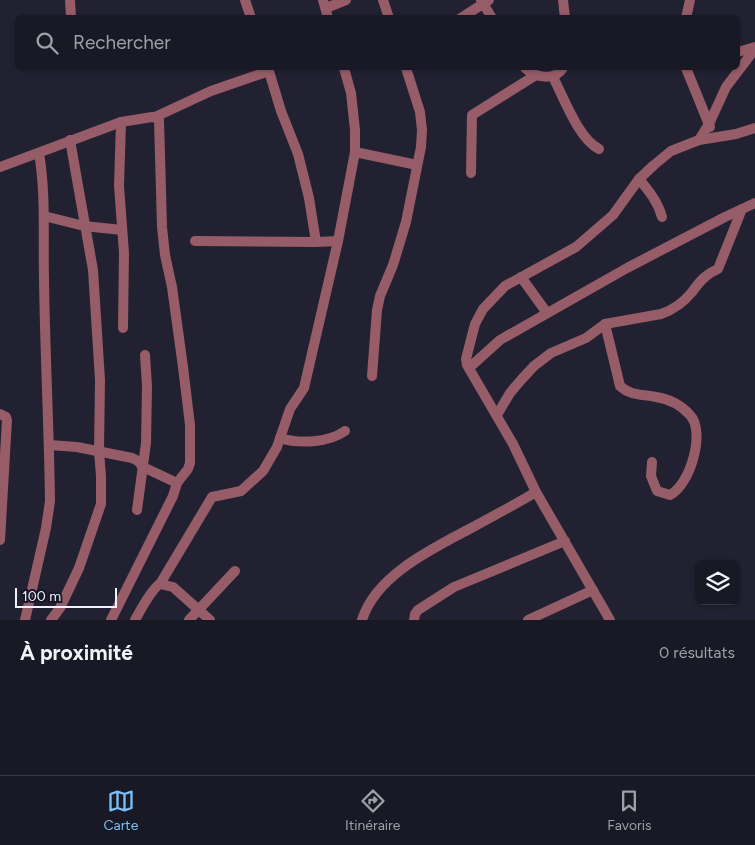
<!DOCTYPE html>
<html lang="fr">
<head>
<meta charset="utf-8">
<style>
  :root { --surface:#191925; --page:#22222d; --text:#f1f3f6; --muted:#9fa0a7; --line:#373842; --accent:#7abff8 }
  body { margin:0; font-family:Figtree,sans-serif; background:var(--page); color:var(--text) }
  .controls { position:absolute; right:15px; bottom:15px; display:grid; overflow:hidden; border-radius:8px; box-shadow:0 1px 4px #0004 }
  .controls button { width:45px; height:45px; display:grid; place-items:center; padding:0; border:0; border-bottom:1px solid var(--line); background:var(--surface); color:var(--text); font:25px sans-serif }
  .scale { position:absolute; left:15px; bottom:12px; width:102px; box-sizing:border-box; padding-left:5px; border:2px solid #f2f2fe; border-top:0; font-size:14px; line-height:18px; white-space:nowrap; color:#f2f2fe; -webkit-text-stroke:4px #181727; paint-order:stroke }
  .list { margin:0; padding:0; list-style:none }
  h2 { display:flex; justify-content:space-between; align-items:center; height:65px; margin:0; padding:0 20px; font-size:21px }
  h2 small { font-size:16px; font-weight:400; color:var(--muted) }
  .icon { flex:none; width:28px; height:28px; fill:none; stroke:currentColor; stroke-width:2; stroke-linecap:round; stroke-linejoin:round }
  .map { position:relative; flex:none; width:755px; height:620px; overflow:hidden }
  .search { position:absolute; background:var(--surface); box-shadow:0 1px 4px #0004; left:15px; right:15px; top:15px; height:55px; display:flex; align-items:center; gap:12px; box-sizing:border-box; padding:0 18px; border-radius:8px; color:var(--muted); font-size:19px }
  .sheet { height:155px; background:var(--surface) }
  nav { display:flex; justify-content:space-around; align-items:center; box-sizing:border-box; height:70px; border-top:1px solid var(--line); background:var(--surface); font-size:14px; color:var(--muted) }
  nav a { display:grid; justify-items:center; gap:2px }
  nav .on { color:var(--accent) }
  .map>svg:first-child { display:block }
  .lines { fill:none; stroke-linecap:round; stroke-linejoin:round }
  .minor { stroke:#965c68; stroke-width:10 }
</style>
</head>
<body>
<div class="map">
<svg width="755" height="620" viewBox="0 0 755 620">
  <rect width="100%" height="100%" fill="#212131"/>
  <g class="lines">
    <g class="minor">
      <polyline points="70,0 71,18"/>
      <polyline points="245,0 251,18"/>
      <polyline points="323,0 328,18"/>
      <polyline points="383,0 389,18"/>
      <polyline points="481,0 492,18"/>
      <polyline points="563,0 565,18"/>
      <polyline points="326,8 346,0"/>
      <polyline points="461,18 489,0"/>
      <polyline points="686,18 690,0"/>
      <polyline points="738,52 755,47"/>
      <polyline points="268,68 281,111 298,154 309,198 316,242 338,241"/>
      <path d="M525,68C535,78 555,81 563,68"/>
      <polyline points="686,68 710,127"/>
      <path d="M553,77C564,98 578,138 599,149"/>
      <polyline points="155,117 211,91 269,71"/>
      <polyline points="121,122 119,186 124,253 123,328"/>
      <polyline points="699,140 709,124 726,87 755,49"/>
      <polyline points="355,152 417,165"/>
      <polyline points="0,167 121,122 152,117 157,118 159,120 162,227 165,255 172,287 183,367 190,425 190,463 188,469 177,483 173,496 111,620"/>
      <polyline points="471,173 472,115 536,75"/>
      <path d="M639,179C649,191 658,202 662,217"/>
      <polyline points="44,216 84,226 122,230"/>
      <polyline points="195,241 316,242"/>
      <polyline points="521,277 547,313"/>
      <path d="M605,324L620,386C631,396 642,394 656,397C669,399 681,405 690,415C706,432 690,485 670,495L657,491L651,476L652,462"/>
      <polyline points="469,368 500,340 627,268 725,217 755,203"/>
      <polyline points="372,376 377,310 380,296 393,265 406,222 421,147 422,130 420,112 406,68"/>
      <polyline points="0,414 6,417 7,420 0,540"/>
      <path d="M497,415L510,393L521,380L534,366L551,353L586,338L605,324L661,314C673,310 684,302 692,292C700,281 706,274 718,269L742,209"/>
      <path d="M280,438C299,444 328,443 345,431"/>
      <polyline points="49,445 77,447 132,458 138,461 143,467 177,483"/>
      <polyline points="137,510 146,443 147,386 145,355"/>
      <polyline points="160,584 212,497 241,491 263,471 277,447 290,409 304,388 338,241 355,152 355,130 351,93 344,68"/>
      <path d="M25,620L46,528L50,501C49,427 45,353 44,279C43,237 46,194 39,153"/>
      <polyline points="51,620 60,608 79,568 101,504 101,476 99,451 100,380 93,270 70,140"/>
      <path d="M135,620C140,611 152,588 160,584L173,587L210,620"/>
      <polyline points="189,620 235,571"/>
      <path d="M362,620C376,574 436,547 475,526C495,515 516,504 536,492"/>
      <polyline points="414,620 415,614 418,610 454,587 565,541"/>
      <polyline points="528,620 593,590"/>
      <polyline points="610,620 536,492 513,444 467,365 466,359 475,324 483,309 505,286 576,247 613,215 639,179 654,165 671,151 699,140 736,134 755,128"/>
    </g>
  </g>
</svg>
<div class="controls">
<button><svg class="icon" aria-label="layers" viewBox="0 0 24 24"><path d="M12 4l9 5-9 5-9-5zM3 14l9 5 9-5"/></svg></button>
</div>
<div class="scale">100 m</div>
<div class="search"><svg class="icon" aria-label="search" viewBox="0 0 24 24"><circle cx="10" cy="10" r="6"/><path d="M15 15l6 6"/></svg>Rechercher</div>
</div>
<section class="sheet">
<h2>À proximité<small>0 résultats</small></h2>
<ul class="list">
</ul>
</section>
<nav>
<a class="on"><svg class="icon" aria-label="map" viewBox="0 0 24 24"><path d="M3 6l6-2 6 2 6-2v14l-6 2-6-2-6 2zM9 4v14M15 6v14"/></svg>Carte</a>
<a><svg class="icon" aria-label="directions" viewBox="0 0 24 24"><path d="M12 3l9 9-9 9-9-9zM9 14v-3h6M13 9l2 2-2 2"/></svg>Itinéraire</a>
<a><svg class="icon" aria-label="saved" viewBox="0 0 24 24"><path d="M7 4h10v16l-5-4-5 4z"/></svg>Favoris</a>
</nav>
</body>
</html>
